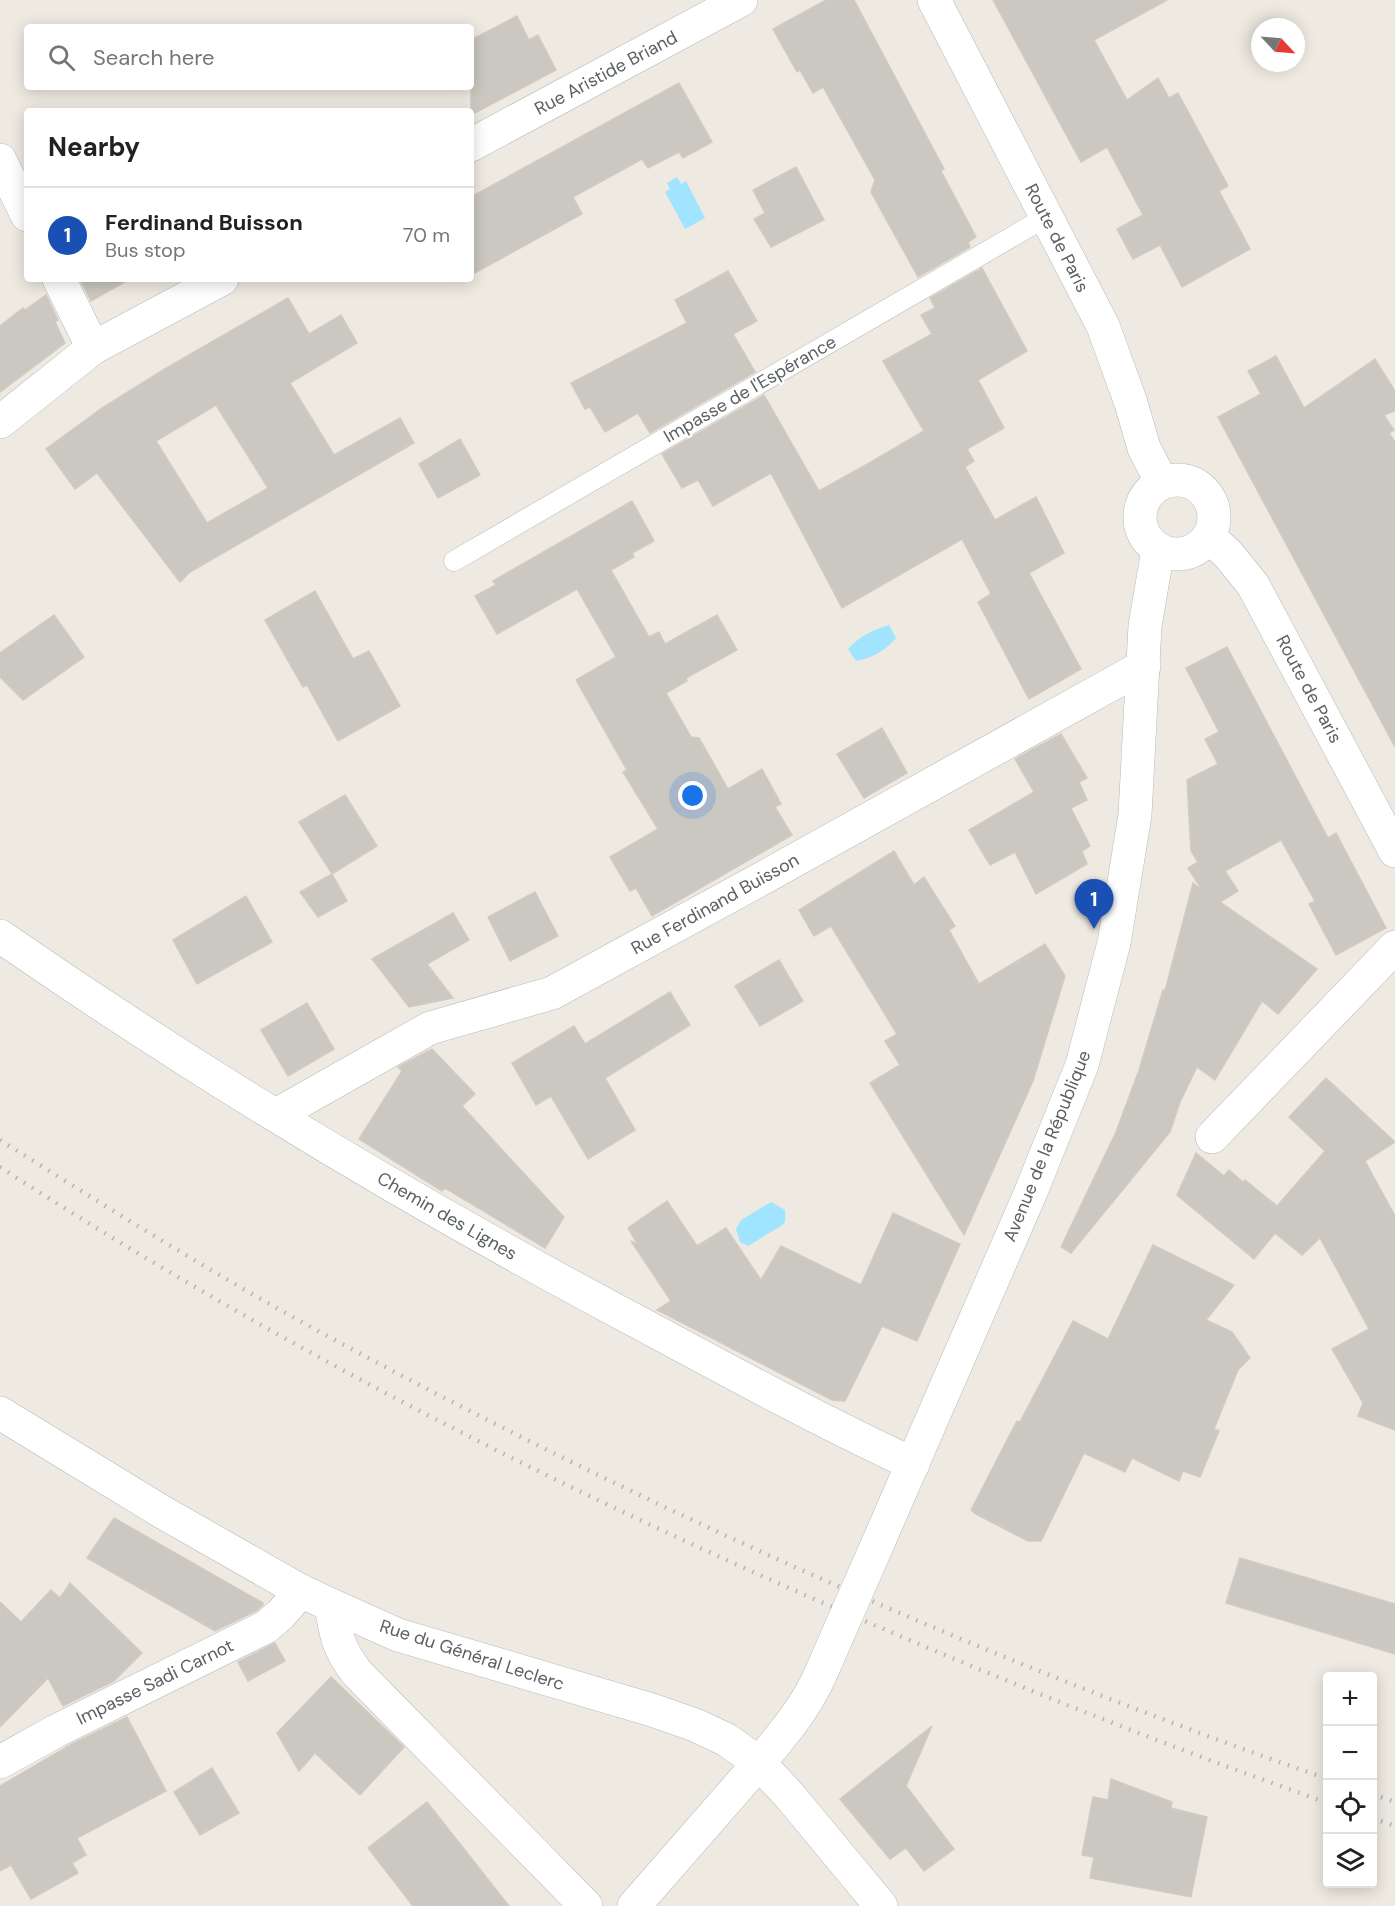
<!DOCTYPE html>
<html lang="en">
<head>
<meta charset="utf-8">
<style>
  :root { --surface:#fff; --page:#f2f2f2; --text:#222; --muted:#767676; --line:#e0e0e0; --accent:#ea580c }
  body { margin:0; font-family:"DM Sans",sans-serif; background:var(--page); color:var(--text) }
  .controls { position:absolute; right:18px; bottom:18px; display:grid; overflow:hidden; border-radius:6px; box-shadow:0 3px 15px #0003 }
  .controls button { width:54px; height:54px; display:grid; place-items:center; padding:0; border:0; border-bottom:2px solid var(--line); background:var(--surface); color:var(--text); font:30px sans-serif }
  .compass { position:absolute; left:1251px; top:18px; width:54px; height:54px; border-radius:50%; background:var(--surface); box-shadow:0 3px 15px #0003; rotate:116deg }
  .you { position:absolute; left:693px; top:796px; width:21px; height:21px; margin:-15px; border:4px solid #fff; border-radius:50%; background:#1a73e8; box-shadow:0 0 0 9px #1a73e833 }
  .badge { display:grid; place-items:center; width:39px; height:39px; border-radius:50%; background:var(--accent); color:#fff; font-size:20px; font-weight:700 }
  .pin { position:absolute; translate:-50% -50px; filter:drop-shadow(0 2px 3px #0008) }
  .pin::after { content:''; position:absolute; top:32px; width:21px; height:18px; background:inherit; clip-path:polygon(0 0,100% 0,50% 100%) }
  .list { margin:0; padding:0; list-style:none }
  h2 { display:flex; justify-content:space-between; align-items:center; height:78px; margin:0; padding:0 24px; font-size:26px }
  h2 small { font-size:20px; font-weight:400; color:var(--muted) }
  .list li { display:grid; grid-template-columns:39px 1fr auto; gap:18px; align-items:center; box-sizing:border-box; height:96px; padding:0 24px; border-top:2px solid var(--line) }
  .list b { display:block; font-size:22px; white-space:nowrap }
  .list p { margin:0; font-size:20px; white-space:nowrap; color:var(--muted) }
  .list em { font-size:20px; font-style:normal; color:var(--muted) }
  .icon { flex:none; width:33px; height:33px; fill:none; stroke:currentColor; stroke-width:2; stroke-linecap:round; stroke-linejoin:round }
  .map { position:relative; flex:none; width:1395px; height:1906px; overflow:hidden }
  .search { position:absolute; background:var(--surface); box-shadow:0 3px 15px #0003; left:24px; top:24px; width:450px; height:66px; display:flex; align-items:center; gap:15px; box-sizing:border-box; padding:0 21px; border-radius:6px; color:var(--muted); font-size:22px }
  .panel { position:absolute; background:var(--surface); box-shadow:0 3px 15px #0003; left:24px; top:108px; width:450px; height:174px; border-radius:6px }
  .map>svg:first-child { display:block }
  .water { fill:#a1e4ff }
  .building { fill:#cbc7c1; stroke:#d3cac0; stroke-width:1.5; fill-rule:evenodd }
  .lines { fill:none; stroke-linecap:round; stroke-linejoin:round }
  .service-casing { stroke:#b5b9bd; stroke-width:21 }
  .minor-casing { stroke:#b5b9bd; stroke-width:34 }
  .tertiary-casing { stroke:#b5b9bd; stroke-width:34 }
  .secondary-casing { stroke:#b4b9be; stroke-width:34 }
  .service { stroke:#fff; stroke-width:20 }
  .minor { stroke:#fff; stroke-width:33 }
  .tertiary { stroke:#fff; stroke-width:33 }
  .secondary { stroke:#fff; stroke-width:33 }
  .rail { stroke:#b2b3b4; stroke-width:4.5; stroke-dasharray:1.5 8; stroke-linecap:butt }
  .tertiary-bridge-casing { stroke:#b5b9bd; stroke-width:34; stroke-linecap:butt }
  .tertiary-bridge { stroke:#fff; stroke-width:33 }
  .labels { text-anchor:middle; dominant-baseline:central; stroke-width:4.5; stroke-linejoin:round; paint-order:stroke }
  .street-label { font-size:18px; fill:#5a6064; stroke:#fff }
</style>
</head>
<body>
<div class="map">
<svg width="1395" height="1906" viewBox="0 0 1395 1906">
  <rect width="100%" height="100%" fill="#eeeae2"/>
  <g class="water">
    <polygon points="677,177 681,184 686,181 705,218 685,229 665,192 670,189 667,183"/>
    <path d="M889,625L896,638C885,651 872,658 856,661L848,649C860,636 872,630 889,625Z"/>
    <polygon points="771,1202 785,1210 785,1222 781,1226 748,1246 740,1242 736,1229 741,1220"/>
  </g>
  <g class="building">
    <polygon points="826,0 854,0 944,169 941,171 976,237 968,242 970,247 918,277 871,192 875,180 823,87 813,93 800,70 797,72 773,29"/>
    <polygon points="993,0 1167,0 1094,40 1127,100 1158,78 1169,98 1178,93 1228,186 1219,191 1250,249 1182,287 1160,245 1133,259 1117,229 1143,215 1107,147 1081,162"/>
    <polygon points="517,16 529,40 538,35 556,70 471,115 471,40"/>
    <polygon points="679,83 712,142 683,158 679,152 648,168 642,159 573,197 582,214 471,275 471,197"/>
    <polygon points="796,167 824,220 771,247 754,219 765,213 753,190"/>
    <polygon points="982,268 1027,351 978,380 1004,428 967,449 974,461 965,467 995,520 1036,497 1064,553 1029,573 1081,669 1029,699 978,602 991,594 962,539 842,608 771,473 713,506 698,480 682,488 662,454 764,395 819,491 871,462 924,431 883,361 932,334 921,315 935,308 930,298"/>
    <polygon points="728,271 757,321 733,334 755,372 650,433 638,413 605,432 590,407 585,409 571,383 687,323 675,300"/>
    <polygon points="80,279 130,279 91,301"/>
    <polygon points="46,295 58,320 55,322 65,343 0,392 0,326 23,308 25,310"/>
    <path d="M288,298L309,334L341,315L357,343L290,383L334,455L400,418L414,443L190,572L180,582L97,473L75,489L46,449L102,408L163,370ZM216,405L268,488L207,523L156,441Z"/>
    <polygon points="1276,356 1304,408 1375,359 1395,391 1395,411 1384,415 1394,430 1389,433 1395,442 1395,747 1218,417 1261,394 1248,371"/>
    <polygon points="460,439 480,475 438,498 419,464"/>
    <polygon points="632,501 654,541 632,553 634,557 611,570 649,637 659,632 665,644 717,615 737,650 686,678 687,681 666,693 691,737 699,738 728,789 762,769 781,804 775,807 792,835 652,916 636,888 630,891 610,857 658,829 623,772 627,770 576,680 616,657 577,589 497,634 475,596 496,585 493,581"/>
    <polygon points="315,591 353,659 369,651 400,706 338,741 307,685 303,687 265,620"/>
    <polygon points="54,615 84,657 23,700 0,677 0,653"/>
    <polygon points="1227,647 1328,838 1336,833 1386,928 1336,955 1309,904 1315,901 1281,840 1225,871 1238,891 1220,902 1317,969 1278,1014 1262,1001 1215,1080 1197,1067 1180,1102 1170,1132 1071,1253 1061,1247 1116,1132 1139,1070 1163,990 1165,991 1193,883 1202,890 1188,868 1198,862 1191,851 1187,780 1218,764 1205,739 1219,732 1186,668"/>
    <polygon points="882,728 907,773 864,798 837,754"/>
    <polygon points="1061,734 1087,778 1079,782 1087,800 1071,808 1090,846 1082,851 1087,864 1036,894 1015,852 990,865 969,830 1034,792 1015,759"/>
    <polygon points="345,795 377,846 332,874 299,822"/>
    <polygon points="894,851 914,885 924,877 955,926 949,930 979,984 1045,944 1065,976 1033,1081 964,1235 870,1083 900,1065 885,1041 897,1034 831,926 814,936 799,910"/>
    <polygon points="332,874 347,901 318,917 300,892"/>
    <polygon points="535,892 558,936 510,961 488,917"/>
    <polygon points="246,896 272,942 197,984 173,940"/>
    <polygon points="453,913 469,940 427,964 453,998 409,1007 372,959"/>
    <polygon points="779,960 803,1001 760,1026 735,986"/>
    <polygon points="670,992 690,1025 605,1078 635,1130 588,1159 551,1096 536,1105 512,1063 574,1026 585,1044"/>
    <polygon points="307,1003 334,1049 288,1076 261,1030"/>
    <polygon points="432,1049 475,1094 462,1106 564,1217 545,1248 445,1188 442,1191 359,1139 402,1071 398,1067"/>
    <polygon points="1326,1078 1395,1142 1365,1161 1395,1216 1395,1430 1358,1416 1363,1403 1332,1349 1369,1329 1320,1238 1302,1255 1275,1233 1254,1259 1177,1195 1196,1153 1224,1176 1229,1170 1243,1182 1245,1180 1277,1206 1325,1151 1289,1117"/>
    <polygon points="667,1201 697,1246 726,1228 761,1280 781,1246 861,1285 893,1213 960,1244 917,1341 882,1326 845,1401 832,1400 657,1310 671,1301 631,1241 638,1245 628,1228"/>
    <polygon points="1153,1245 1234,1285 1206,1320 1232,1332 1250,1358 1238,1370 1214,1429 1219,1431 1200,1477 1183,1471 1179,1481 1132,1458 1125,1472 1084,1453 1041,1541 1028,1541 976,1514 971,1510 1017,1421 1020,1422 1073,1321 1108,1339"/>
    <polygon points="114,1518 263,1603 263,1605 256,1611 215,1631 87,1558"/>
    <polygon points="1240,1558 1395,1604 1395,1654 1226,1603"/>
    <polygon points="70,1583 142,1653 114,1681 63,1706 48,1678 0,1727 0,1602 21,1622 51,1590 60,1598"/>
    <polygon points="275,1643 285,1661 248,1681 238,1662"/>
    <polygon points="331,1677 404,1747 360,1795 315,1753 299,1771 277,1733"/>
    <polygon points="127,1717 166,1791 77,1838 86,1855 72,1863 78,1873 31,1899 11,1865 0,1871 0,1786 72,1744"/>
    <polygon points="932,1726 906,1786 954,1849 924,1871 906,1848 890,1859 840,1799"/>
    <polygon points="212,1768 239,1813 200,1835 174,1792"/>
    <polygon points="1111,1779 1172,1802 1171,1808 1207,1817 1191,1897 1090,1878 1094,1857 1082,1855 1093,1797 1108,1800"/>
    <polygon points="427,1802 509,1906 413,1906 368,1848"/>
  </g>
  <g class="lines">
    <g class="service-casing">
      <polyline id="service" points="454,561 1046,217"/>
    </g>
    <g class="minor-casing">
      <g id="minor">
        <polyline points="471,145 741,0"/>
        <polyline points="0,160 27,215"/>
        <polyline points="59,279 93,348"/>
        <polyline points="0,422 93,348 222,279"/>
        <path d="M0,936C208,1080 426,1210 649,1328C736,1375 823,1422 913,1464"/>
        <polyline points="276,1115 430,1028 552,993 761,879 1144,666"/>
        <polyline points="1212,1137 1395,947"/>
        <path d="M331,1605C336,1636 338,1648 357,1673L586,1906"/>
        <polyline points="0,1762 56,1731 266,1627 281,1614 301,1591"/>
        <polyline points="634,1906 759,1763"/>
      </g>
    </g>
    <g class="tertiary-casing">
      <g id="tertiary">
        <polyline points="0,1413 164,1513 301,1591 331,1605 398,1635 652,1710 695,1725 727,1740 759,1763 789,1795 881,1906"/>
        <polyline points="878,1543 1030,1194 1082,1065 1114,943 1135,815 1145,626 1158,550"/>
        <path d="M759,1763C783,1734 806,1708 821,1673"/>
      </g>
    </g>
    <g class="secondary-casing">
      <g id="secondary">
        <polyline points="934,0 1103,326 1131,403 1144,448 1162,483"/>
        <circle cx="1177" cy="517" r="37"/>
        <polyline points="1209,537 1228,554 1253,585 1395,851"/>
      </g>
    </g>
    <use href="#service" class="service"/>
    <use href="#minor" class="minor"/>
    <use href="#tertiary" class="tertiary"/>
    <use href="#secondary" class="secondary"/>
    <g class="rail">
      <path d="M0,1140C113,1211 226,1282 344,1345C659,1514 990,1662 1328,1779"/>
      <path d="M0,1167C271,1343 562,1491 858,1618C1013,1685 1169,1747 1328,1803"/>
      <polyline points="1372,1794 1395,1802"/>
      <polyline points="1372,1818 1395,1826"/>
    </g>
    <g class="tertiary-bridge-casing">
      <polyline id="tertiary-bridge" points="821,1673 878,1543"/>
    </g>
    <use href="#tertiary-bridge" class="tertiary-bridge"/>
  </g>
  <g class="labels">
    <g class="street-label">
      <text transform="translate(606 73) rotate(-28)">Rue Aristide Briand</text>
      <text transform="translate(1057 238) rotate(63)">Route de Paris</text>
      <text transform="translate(750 389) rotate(-30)">Impasse de l'Espérance</text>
      <text transform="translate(1309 689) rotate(62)">Route de Paris</text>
      <text transform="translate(715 904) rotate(-29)">Rue Ferdinand Buisson</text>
      <text transform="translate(1047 1146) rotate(-68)">Avenue de la République</text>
      <text transform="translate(447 1216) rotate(30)">Chemin des Lignes</text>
      <text transform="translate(472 1655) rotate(18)">Rue du Général Leclerc</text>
      <text transform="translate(155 1682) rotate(-26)">Impasse Sadi Carnot</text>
    </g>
  </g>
</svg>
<div class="controls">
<button>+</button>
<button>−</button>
<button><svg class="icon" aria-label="locate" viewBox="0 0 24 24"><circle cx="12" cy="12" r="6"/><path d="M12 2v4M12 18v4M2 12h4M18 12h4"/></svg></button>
<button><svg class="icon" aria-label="layers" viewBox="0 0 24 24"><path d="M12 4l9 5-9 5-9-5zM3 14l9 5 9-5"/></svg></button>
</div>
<svg class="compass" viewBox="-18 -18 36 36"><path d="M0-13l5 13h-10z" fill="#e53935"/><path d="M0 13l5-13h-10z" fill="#767676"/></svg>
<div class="you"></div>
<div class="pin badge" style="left:1094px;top:929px;background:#1a4fb4">1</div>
<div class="search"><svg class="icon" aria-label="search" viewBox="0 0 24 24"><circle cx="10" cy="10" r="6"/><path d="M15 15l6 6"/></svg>Search here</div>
<section class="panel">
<h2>Nearby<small></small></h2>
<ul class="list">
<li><span class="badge" style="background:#1a4fb4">1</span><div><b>Ferdinand Buisson</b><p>Bus stop</p></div><em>70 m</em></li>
</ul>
</section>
</div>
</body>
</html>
